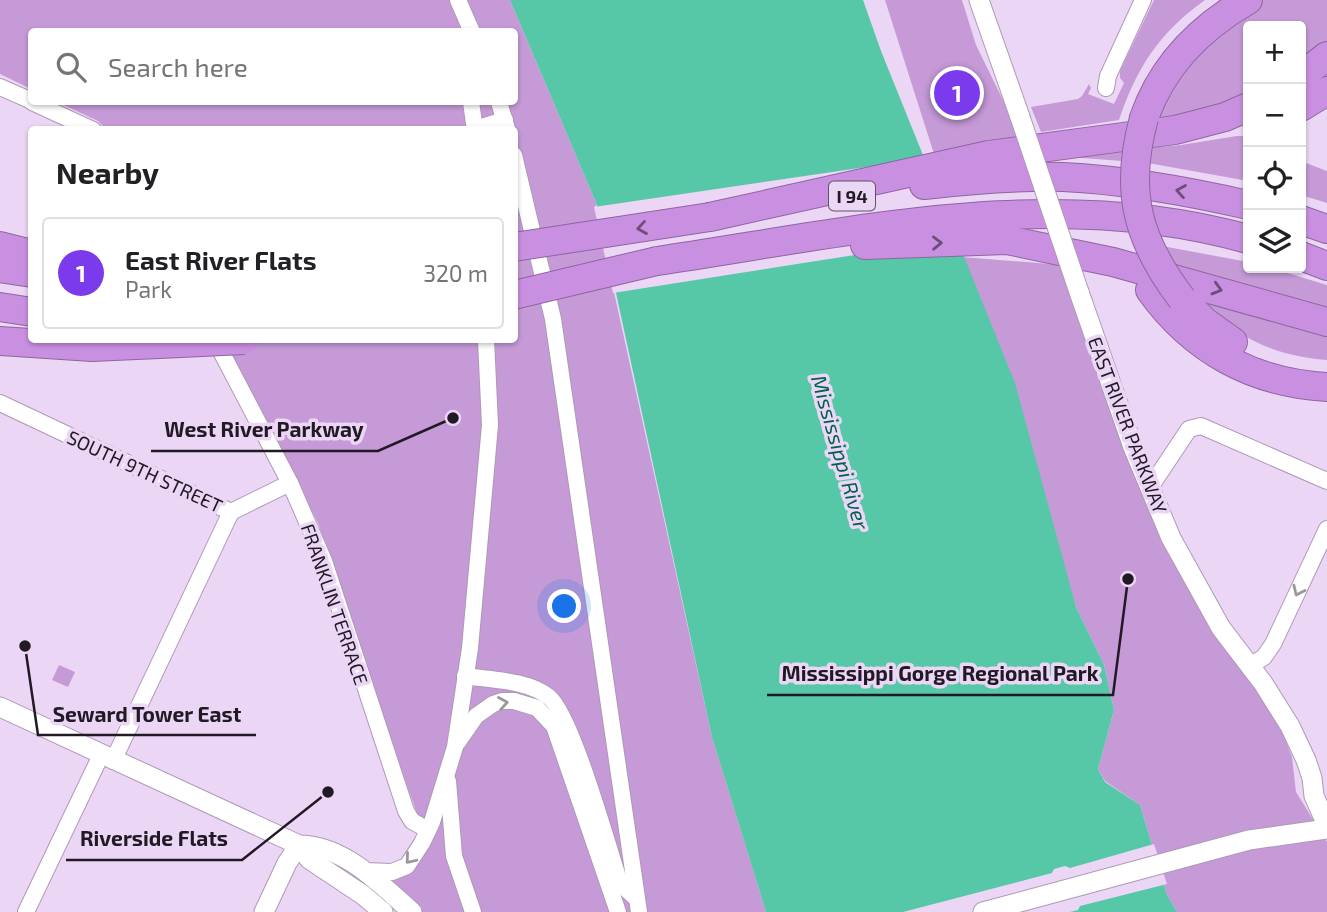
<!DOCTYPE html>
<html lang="en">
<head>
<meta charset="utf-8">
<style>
  :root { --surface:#fff; --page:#f6f6f6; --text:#202124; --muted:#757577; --line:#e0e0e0; --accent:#7c3aed }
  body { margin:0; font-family:"Exo 2",sans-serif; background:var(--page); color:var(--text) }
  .controls { position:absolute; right:21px; top:21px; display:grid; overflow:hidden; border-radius:7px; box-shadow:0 2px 5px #0004 }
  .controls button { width:63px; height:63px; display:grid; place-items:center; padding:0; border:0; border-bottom:2px solid var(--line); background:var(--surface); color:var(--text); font:35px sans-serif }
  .you { position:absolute; left:565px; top:607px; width:24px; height:24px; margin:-18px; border:5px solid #fff; border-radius:50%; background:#1a73e8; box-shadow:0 0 0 10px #1a73e833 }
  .badge { display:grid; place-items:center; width:46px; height:46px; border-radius:50%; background:var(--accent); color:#fff; font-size:23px; font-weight:700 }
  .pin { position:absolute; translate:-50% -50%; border:4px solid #fff; box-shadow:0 2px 7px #0006 }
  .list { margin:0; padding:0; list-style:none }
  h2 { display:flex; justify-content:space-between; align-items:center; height:91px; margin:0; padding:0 28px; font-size:30px }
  h2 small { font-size:23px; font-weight:400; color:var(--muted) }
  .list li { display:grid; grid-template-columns:46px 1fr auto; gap:21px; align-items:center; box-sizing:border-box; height:112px; margin:0 14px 14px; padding:0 14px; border:2px solid var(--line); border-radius:7px }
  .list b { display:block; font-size:26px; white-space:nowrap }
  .list p { margin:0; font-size:23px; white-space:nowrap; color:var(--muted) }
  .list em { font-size:23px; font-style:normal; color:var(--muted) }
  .icon { flex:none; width:38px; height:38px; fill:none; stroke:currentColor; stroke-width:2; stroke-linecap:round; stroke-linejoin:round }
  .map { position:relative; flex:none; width:1327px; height:912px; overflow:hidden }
  .search { position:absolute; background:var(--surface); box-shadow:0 2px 5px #0004; left:28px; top:28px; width:490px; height:77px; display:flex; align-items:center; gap:18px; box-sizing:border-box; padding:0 24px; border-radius:7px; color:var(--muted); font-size:26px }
  .panel { position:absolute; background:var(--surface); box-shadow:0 2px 5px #0004; left:28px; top:126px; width:490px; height:217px; border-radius:7px }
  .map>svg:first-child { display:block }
  .green { fill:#c59ad7 }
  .water { fill:#56c8a7 }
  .pier { fill:#ecd6f5 }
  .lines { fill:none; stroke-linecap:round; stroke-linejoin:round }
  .minor-casing { stroke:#ad99b6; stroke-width:18 }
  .tertiary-casing { stroke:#ad99b6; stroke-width:21 }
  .motorway-casing { stroke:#8e669f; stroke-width:30 }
  .minor { stroke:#fff; stroke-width:16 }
  .tertiary { stroke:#fff; stroke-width:19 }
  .motorway { stroke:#c98fe1; stroke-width:28 }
  .tertiary-bridge-casing { stroke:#ad99b6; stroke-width:21; stroke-linecap:butt }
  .motorway-bridge-casing { stroke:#8e669f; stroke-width:30; stroke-linecap:butt }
  .tertiary-bridge { stroke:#fff; stroke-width:19 }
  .motorway-bridge { stroke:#c98fe1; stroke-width:28 }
  .oneway { stroke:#6d4e79 }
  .oneway2 { stroke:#9b989c }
  .labels { text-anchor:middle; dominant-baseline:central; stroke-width:7; stroke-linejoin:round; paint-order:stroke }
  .shield { fill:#ecd6f5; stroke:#5e5263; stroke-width:2 }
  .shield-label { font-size:18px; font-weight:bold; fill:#211924 }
  .street-label { font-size:19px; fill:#211924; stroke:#ecd6f5 }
  .water-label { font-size:21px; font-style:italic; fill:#00624c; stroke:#ecd6f5 }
  .leader { fill:none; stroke:#211924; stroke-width:2.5 }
  .callout-dot { fill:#211924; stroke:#ecd6f5; stroke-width:2.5 }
  .callout-label { font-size:21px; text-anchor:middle; font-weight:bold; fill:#211924; stroke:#ecd6f5; stroke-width:7; stroke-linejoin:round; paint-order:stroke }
</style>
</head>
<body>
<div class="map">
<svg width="1327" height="912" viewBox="0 0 1327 912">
  <rect width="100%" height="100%" fill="#ecd6f5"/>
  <g class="green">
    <polygon points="0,0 510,0 597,205 595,206 712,737 766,912 412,912 393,881 414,867 429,847 378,704 318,523 224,340 514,340 514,130 106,129 98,121 57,102 514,102 514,32 32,32 31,89 0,74"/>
    <polygon points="885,0 962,0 976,45 1023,141 934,154"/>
    <path d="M1154,0H1205C1159,33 1137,67 1119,120L1041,132L1031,107L1078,99L1082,96L1089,84L1091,88L1088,94L1114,104L1124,83L1120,78V71Z"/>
    <polygon points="1264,0 1327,0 1327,46 1301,67 1301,26 1248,26 1248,98 1202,113 1156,120 1177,77 1243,11"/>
    <polygon points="1237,136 1248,136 1248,181 1148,163 1056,156 1181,145"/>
    <polygon points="1301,161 1327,171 1327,203 1301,195"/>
    <polygon points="1162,246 1248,262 1248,268 1271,268 1327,285 1327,309 1171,265"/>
    <polygon points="949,256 1064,265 1131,457 1282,731 1292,757 1296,792 1327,842 1327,912 1177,912 1167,895 1140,805 1105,781 1098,769 1114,710 1104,665 1076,607"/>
    <path d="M1197,301L1268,313L1327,334V360C1268,355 1241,337 1197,301Z"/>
    <polygon points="59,665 75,672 68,687 52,680"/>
  </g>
  <polygon class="water" points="510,0 863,0 881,51 1015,383 1076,607 1104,665 1114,710 1098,769 1105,782 1140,805 1167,895 1177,912 766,912 712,737 597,205"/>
  <g class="pier">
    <polygon points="928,158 963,245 912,246 613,293 594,207"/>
    <polygon points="1154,844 1167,884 1080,906 1078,910 1070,912 903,912 1052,873 1054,869 1065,866 1070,868"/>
  </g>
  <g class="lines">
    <g class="minor-casing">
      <g id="minor">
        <polyline points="458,0 472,32"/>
        <polyline points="0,87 32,101"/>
        <polyline points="1106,88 1108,76 1143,0"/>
        <polyline points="32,102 93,130"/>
        <polyline points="471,102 475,130"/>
        <polyline points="499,102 507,129"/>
        <polyline points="475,129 505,120"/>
        <polyline points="514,155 553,319 639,912"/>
        <polyline points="215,340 290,483 324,561 406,811 412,821 428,830"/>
        <polyline points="0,403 231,512"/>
        <polyline points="1149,489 1189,429 1201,426 1327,481"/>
        <polyline points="231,512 290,483"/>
        <polyline points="1250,666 1264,657 1273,644 1327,529"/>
        <path d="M465,676C491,680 528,680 549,697C571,714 607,843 618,877L624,887L637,899"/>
        <polyline points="458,742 476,716 493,704 502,701 514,701 537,708 554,726 618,912"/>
        <polyline points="113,761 231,512"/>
        <polyline points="448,781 454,856 473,912"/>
        <polyline points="364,871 392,872 407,866 422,843 432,822 455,747 470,648 490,425 486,340"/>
        <polyline points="26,912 101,755"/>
      </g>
    </g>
    <g class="tertiary-casing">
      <g id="tertiary">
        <polyline points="979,0 1020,117"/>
        <polyline points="1079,292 1133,447 1171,538 1221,628 1263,683 1290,726 1306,760 1312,778 1314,796 1327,825"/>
        <path d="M0,707L299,845C344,845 380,884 412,912"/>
        <polyline points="299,845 309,859 363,895 383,912"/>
        <polyline points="264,912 287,863 299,845"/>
        <polyline points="983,912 1249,840 1327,829"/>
      </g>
    </g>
    <g class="motorway-casing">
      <g id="motorway">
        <polyline points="1301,76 1327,56"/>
        <polyline points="1301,107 1327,91"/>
        <path d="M1144,118C1162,66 1201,27 1248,0"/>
        <path d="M924,185C969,180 1017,176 1063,177C1126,180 1187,191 1248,205"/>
        <polyline points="710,217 989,155 1175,130 1225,117 1248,107"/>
        <polyline points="1301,220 1327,229"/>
        <polyline points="865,245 1007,240 1113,262 1327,322"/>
        <polyline points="0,246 32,254"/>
        <polyline points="1301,256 1327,266"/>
        <path d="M657,261C853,232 1053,184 1248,239"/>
        <polyline points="0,268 32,273"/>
        <path d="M1150,290C1193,350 1253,383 1327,387"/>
        <polyline points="1182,299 1205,322 1233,342"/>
        <polyline points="0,307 32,312"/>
        <polyline points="0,341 92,347 181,343"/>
      </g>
    </g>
    <use href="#minor" class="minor"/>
    <use href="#tertiary" class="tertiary"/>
    <use href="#motorway" class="motorway"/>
    <g class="tertiary-bridge-casing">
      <polyline id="tertiary-bridge" points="1020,117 1079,292"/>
    </g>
    <g class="motorway-bridge-casing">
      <g id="motorway-bridge">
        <path d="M1144,118C1124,191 1137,240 1182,299"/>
        <polyline points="514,247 710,217"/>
        <polyline points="514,295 657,261"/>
        <polyline points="181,343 244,340"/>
      </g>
    </g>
    <use href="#tertiary-bridge" class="tertiary-bridge"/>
    <use href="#motorway-bridge" class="motorway-bridge"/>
  </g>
  <defs><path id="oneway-chevron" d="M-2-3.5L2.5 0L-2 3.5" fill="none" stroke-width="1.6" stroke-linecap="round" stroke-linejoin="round" transform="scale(1.75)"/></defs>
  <g class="oneway">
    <use href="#oneway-chevron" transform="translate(1181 191) rotate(-170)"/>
    <use href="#oneway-chevron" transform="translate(642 228) rotate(171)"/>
    <use href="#oneway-chevron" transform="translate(937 243) rotate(-1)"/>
    <use href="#oneway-chevron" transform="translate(1217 289) rotate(16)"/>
  </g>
  <g class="oneway2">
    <use href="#oneway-chevron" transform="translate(1298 591) rotate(115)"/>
    <use href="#oneway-chevron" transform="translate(503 703) rotate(-10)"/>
    <use href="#oneway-chevron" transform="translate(410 859) rotate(130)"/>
  </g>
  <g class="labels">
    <rect class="shield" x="829" y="181.5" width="46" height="29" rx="5"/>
    <g class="shield-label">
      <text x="852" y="196">I 94</text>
    </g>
    <g class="street-label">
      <text transform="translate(1128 425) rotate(69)">EAST RIVER PARKWAY</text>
      <text transform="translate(145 471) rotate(25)">SOUTH 9TH STREET</text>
      <text transform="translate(335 604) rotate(71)">FRANKLIN TERRACE</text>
    </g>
    <g class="water-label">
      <text transform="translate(841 452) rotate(74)">Mississippi River</text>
    </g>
  </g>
  <path class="leader" d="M453 418L378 451H151M1128 579L1113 695H767M25 646L38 735H256M328 792L242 860H66"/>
  <g class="callout-dot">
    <circle cx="453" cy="418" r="7"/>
    <circle cx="1128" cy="579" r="7"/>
    <circle cx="25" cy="646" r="7"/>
    <circle cx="328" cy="792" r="7"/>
  </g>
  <g class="callout-label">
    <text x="264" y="437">West River Parkway</text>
    <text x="940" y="681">Mississippi Gorge Regional Park</text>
    <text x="147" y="722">Seward Tower East</text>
    <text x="154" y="846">Riverside Flats</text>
  </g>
</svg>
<div class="controls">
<button>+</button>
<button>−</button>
<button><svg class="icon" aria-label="locate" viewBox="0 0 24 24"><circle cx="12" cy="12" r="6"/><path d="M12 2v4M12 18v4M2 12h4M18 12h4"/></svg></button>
<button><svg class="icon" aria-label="layers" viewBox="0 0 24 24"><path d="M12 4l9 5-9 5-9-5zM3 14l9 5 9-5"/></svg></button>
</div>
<div class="you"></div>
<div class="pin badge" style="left:957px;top:93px">1</div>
<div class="search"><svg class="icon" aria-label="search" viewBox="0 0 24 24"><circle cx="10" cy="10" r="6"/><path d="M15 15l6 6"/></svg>Search here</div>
<section class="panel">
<h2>Nearby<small></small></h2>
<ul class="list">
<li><span class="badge">1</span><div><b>East River Flats</b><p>Park</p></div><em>320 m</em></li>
</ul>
</section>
</div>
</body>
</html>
